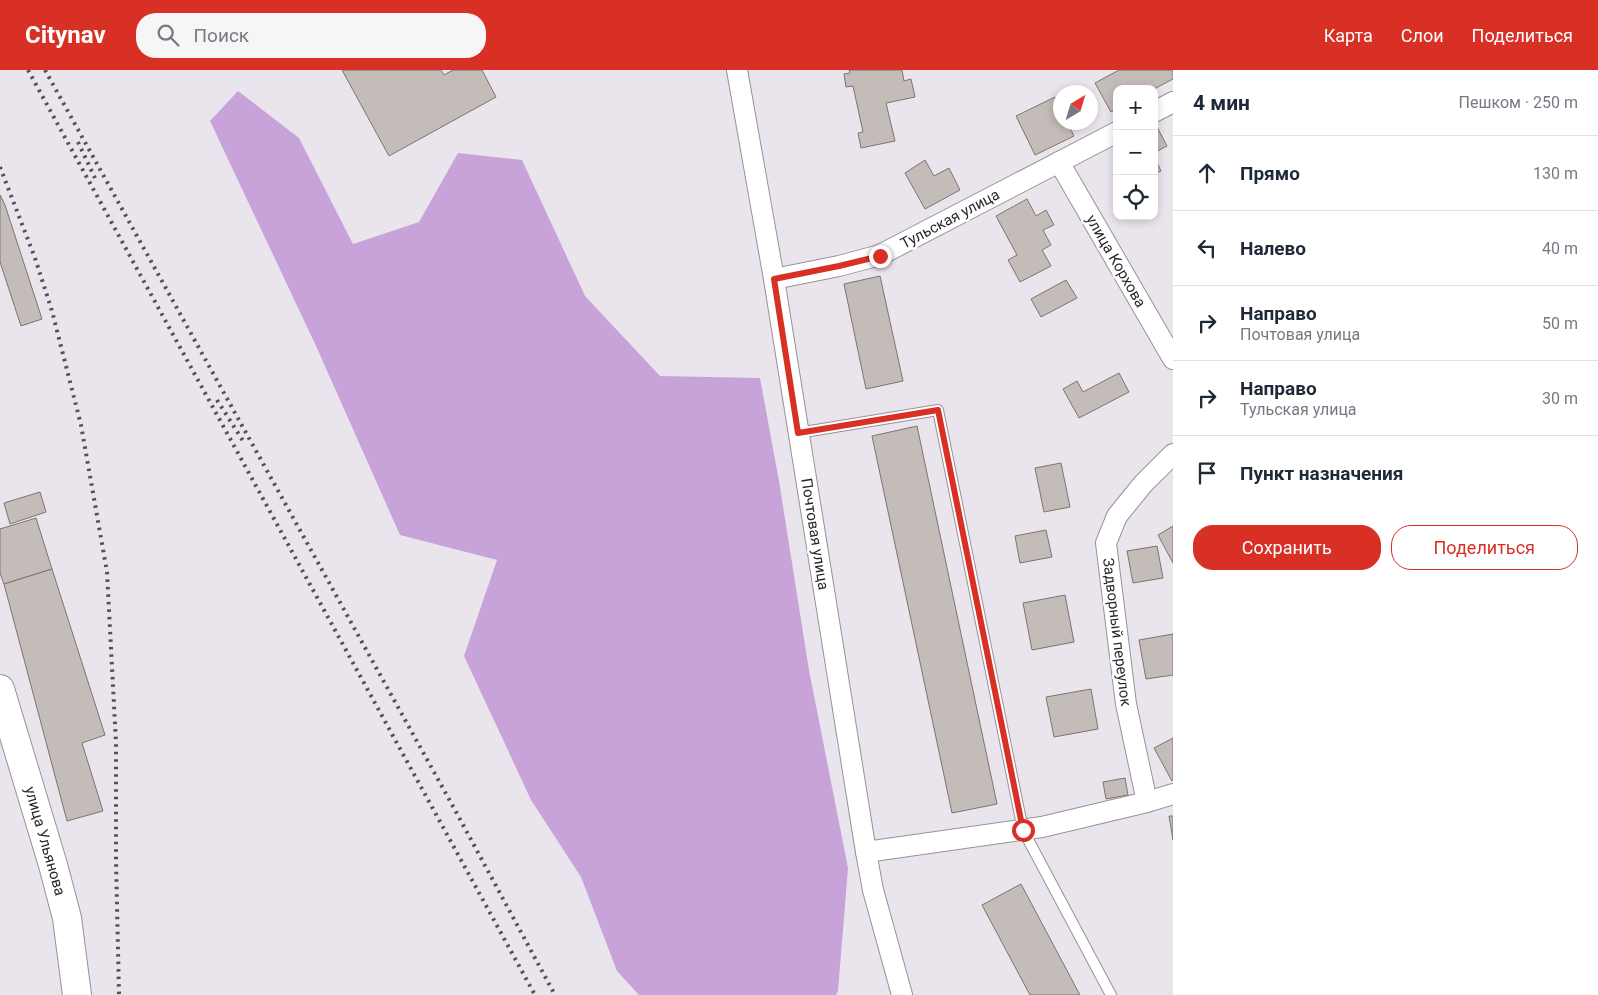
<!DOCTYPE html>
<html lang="ru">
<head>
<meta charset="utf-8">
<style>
  :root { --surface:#fff; --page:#f6f6f7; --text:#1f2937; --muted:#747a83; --line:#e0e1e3; --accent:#d93025 }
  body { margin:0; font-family:Roboto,sans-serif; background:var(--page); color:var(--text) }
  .controls { position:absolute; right:15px; top:15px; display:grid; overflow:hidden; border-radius:10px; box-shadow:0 2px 8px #0003 }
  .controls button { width:45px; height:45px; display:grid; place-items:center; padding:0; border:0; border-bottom:1px solid var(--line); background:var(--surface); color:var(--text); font:25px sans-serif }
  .compass { position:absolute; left:1053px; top:15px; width:45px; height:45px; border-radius:50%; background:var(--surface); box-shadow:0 2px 8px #0003; rotate:38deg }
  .stop { position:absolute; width:15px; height:15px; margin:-11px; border:4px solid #d93025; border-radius:50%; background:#fff }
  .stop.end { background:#d93025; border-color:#fff; box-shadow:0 1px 5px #0008 }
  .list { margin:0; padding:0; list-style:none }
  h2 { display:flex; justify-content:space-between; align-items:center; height:65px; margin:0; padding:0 20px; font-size:21px }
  h2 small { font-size:16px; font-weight:400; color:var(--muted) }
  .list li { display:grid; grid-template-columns:32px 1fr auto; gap:15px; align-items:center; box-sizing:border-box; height:75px; padding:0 20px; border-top:1px solid var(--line) }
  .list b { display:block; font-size:19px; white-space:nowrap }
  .list p { margin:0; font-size:16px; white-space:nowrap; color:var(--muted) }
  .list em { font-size:16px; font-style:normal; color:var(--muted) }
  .actions { display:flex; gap:10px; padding:15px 20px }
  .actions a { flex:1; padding:11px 0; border:1px solid var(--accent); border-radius:20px; text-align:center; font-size:18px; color:var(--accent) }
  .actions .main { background:var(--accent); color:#fff }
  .icon { flex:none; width:28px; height:28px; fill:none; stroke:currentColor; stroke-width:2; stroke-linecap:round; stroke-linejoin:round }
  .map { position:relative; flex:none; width:1173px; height:925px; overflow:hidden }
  header { display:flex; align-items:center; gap:30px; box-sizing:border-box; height:70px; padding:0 25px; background:var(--accent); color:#fff }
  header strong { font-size:24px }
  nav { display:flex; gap:28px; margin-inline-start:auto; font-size:18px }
  .search { width:350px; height:45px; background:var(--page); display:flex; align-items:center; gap:12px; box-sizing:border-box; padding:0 18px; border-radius:20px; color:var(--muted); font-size:19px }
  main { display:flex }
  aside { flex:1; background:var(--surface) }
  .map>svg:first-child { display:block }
  .forest { fill:#c8a3da }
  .building { fill:#c4bcb8; stroke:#7b7570 }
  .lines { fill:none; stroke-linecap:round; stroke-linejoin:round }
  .service-casing { stroke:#969299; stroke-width:12 }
  .minor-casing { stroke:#969299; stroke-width:22 }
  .secondary-casing { stroke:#969299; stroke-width:30 }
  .service { stroke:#fff; stroke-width:10 }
  .minor { stroke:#fff; stroke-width:20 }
  .secondary { stroke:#fff; stroke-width:28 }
  .rail { stroke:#545155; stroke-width:4; stroke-dasharray:2.5 5; stroke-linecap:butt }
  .route { stroke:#d93025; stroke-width:6 }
  .labels { text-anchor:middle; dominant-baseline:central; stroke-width:5; stroke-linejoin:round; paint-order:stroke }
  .street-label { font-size:15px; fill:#29272a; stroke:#fff }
</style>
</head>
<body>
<header>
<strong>Citynav</strong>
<div class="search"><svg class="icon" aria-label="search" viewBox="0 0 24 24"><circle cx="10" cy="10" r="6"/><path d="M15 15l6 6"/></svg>Поиск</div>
<nav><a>Карта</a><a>Слои</a><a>Поделиться</a></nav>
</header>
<main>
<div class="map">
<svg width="1173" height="925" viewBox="0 0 1173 925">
  <rect width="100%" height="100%" fill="#eae5ec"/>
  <polygon class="forest" points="238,21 299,68 353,174 419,152 458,83 522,90 585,226 660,306 760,308 779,411 809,600 848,798 838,921 836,925 639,925 617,901 581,807 531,730 464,586 497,490 400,465 316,276 210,51"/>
  <g class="building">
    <polygon points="342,0 441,0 444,5 453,0 482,0 496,27 389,86"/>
    <polygon points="849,0 902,0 904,11 911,9 915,27 886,33 895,71 861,78 858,63 863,62 853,16 846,17 844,4 850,3"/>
    <polygon points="1119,0 1173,0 1173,9 1154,19 1117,19 1117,39 1111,42 1095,13"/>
    <polygon points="1055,27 1060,40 1060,52 1067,52 1074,66 1035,85 1016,46"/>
    <polygon points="1157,57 1167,76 1154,83 1154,59"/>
    <polygon points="1154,87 1161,101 1154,104"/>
    <polygon points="925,90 934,106 949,98 960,120 925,139 905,103"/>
    <polygon points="0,125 5,135 42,249 21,256 0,192"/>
    <polygon points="1027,129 1036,146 1046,140 1054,155 1043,160 1051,175 1042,180 1051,196 1020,212 1008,190 1017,185 996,146"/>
    <polygon points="880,206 903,311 866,319 844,214"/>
    <polygon points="1066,210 1077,228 1041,247 1031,229"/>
    <polygon points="1119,303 1129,322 1079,348 1063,319 1077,311 1083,322"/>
    <polygon points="917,356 997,734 952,743 872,366"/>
    <polygon points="1061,393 1070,437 1044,442 1035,398"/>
    <polygon points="40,422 46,442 10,454 4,433"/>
    <polygon points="36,448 52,499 4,514 0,503 0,459"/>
    <polygon points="1173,456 1173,493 1158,465"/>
    <polygon points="1046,460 1052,487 1020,493 1015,466"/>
    <polygon points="1157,476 1163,508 1133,513 1127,481"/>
    <polygon points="52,499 105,665 82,673 103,741 67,751 4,514"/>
    <polygon points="1065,525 1074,572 1032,580 1023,533"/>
    <polygon points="1173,564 1173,605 1146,609 1139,570"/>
    <polygon points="1091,619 1098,659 1054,667 1046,627"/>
    <polygon points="1173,668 1173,710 1172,711 1154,678"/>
    <polygon points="1125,708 1128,725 1106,729 1103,712"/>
    <polygon points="1169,746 1173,746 1173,770"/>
    <polygon points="1021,814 1080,925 1030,925 982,835"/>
  </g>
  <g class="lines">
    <g class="service-casing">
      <polyline id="service" points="798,363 938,340 1023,760 1111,925"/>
    </g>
    <g class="minor-casing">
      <g id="minor">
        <polyline points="737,0 774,209 866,782 873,820 902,925"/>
        <polyline points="1154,42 1173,32"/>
        <polyline points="1059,92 1173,289"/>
        <polyline points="774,209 839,196 880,185 1117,62"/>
        <polyline points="1147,732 1126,634 1106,473 1117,446 1143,414 1173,384"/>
        <polyline points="866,782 1042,757 1147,732 1173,724"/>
      </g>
    </g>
    <g class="secondary-casing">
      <polyline id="secondary" points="0,619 53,795 67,848 77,925"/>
    </g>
    <use href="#service" class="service"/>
    <use href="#minor" class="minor"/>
    <use href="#secondary" class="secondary"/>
    <g class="rail">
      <polyline points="28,0 535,925"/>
      <polyline points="45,0 455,740 555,925"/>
      <polyline points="78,72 95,108"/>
      <polyline points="0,97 35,188 52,241 81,355 107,502 116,673 116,790 119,925"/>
      <polyline points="217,330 245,374"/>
    </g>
  </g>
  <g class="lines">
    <polyline class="route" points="880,186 839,196 774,209 798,363 938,340 1023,760"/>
  </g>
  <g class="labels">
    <g class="street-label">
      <text transform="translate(950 149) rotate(-28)">Тульская улица</text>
      <text transform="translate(1116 191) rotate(60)">улица Корхова</text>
      <text transform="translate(815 464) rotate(81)">Почтовая улица</text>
      <text transform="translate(1117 562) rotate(83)">Задворный переулок</text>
      <text transform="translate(45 771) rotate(74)">улица Ульянова</text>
    </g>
  </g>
</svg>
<div class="controls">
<button>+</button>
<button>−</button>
<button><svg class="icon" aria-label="locate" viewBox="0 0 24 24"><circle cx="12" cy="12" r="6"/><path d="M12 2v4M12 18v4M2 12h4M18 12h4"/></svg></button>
</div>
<svg class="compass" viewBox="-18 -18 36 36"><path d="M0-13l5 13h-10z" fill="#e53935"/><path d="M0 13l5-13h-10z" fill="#747a83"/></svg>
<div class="stop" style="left:1023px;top:760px"></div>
<div class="stop end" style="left:880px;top:186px"></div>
</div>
<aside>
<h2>4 мин<small>Пешком · 250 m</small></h2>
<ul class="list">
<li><svg class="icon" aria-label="ahead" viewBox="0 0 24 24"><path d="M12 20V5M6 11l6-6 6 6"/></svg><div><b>Прямо</b></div><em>130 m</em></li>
<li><svg class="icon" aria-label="left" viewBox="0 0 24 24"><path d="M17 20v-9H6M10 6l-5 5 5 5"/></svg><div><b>Налево</b></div><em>40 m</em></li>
<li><svg class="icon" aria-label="right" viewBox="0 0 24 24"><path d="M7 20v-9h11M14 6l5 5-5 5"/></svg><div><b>Направо</b><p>Почтовая улица</p></div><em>50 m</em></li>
<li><svg class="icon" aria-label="right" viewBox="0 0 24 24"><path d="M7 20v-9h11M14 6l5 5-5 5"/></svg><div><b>Направо</b><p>Тульская улица</p></div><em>30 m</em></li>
<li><svg class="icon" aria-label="arrive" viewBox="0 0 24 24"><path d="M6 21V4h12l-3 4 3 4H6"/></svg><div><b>Пункт назначения</b></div></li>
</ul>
<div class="actions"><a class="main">Сохранить</a><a>Поделиться</a></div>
</aside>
</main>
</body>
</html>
